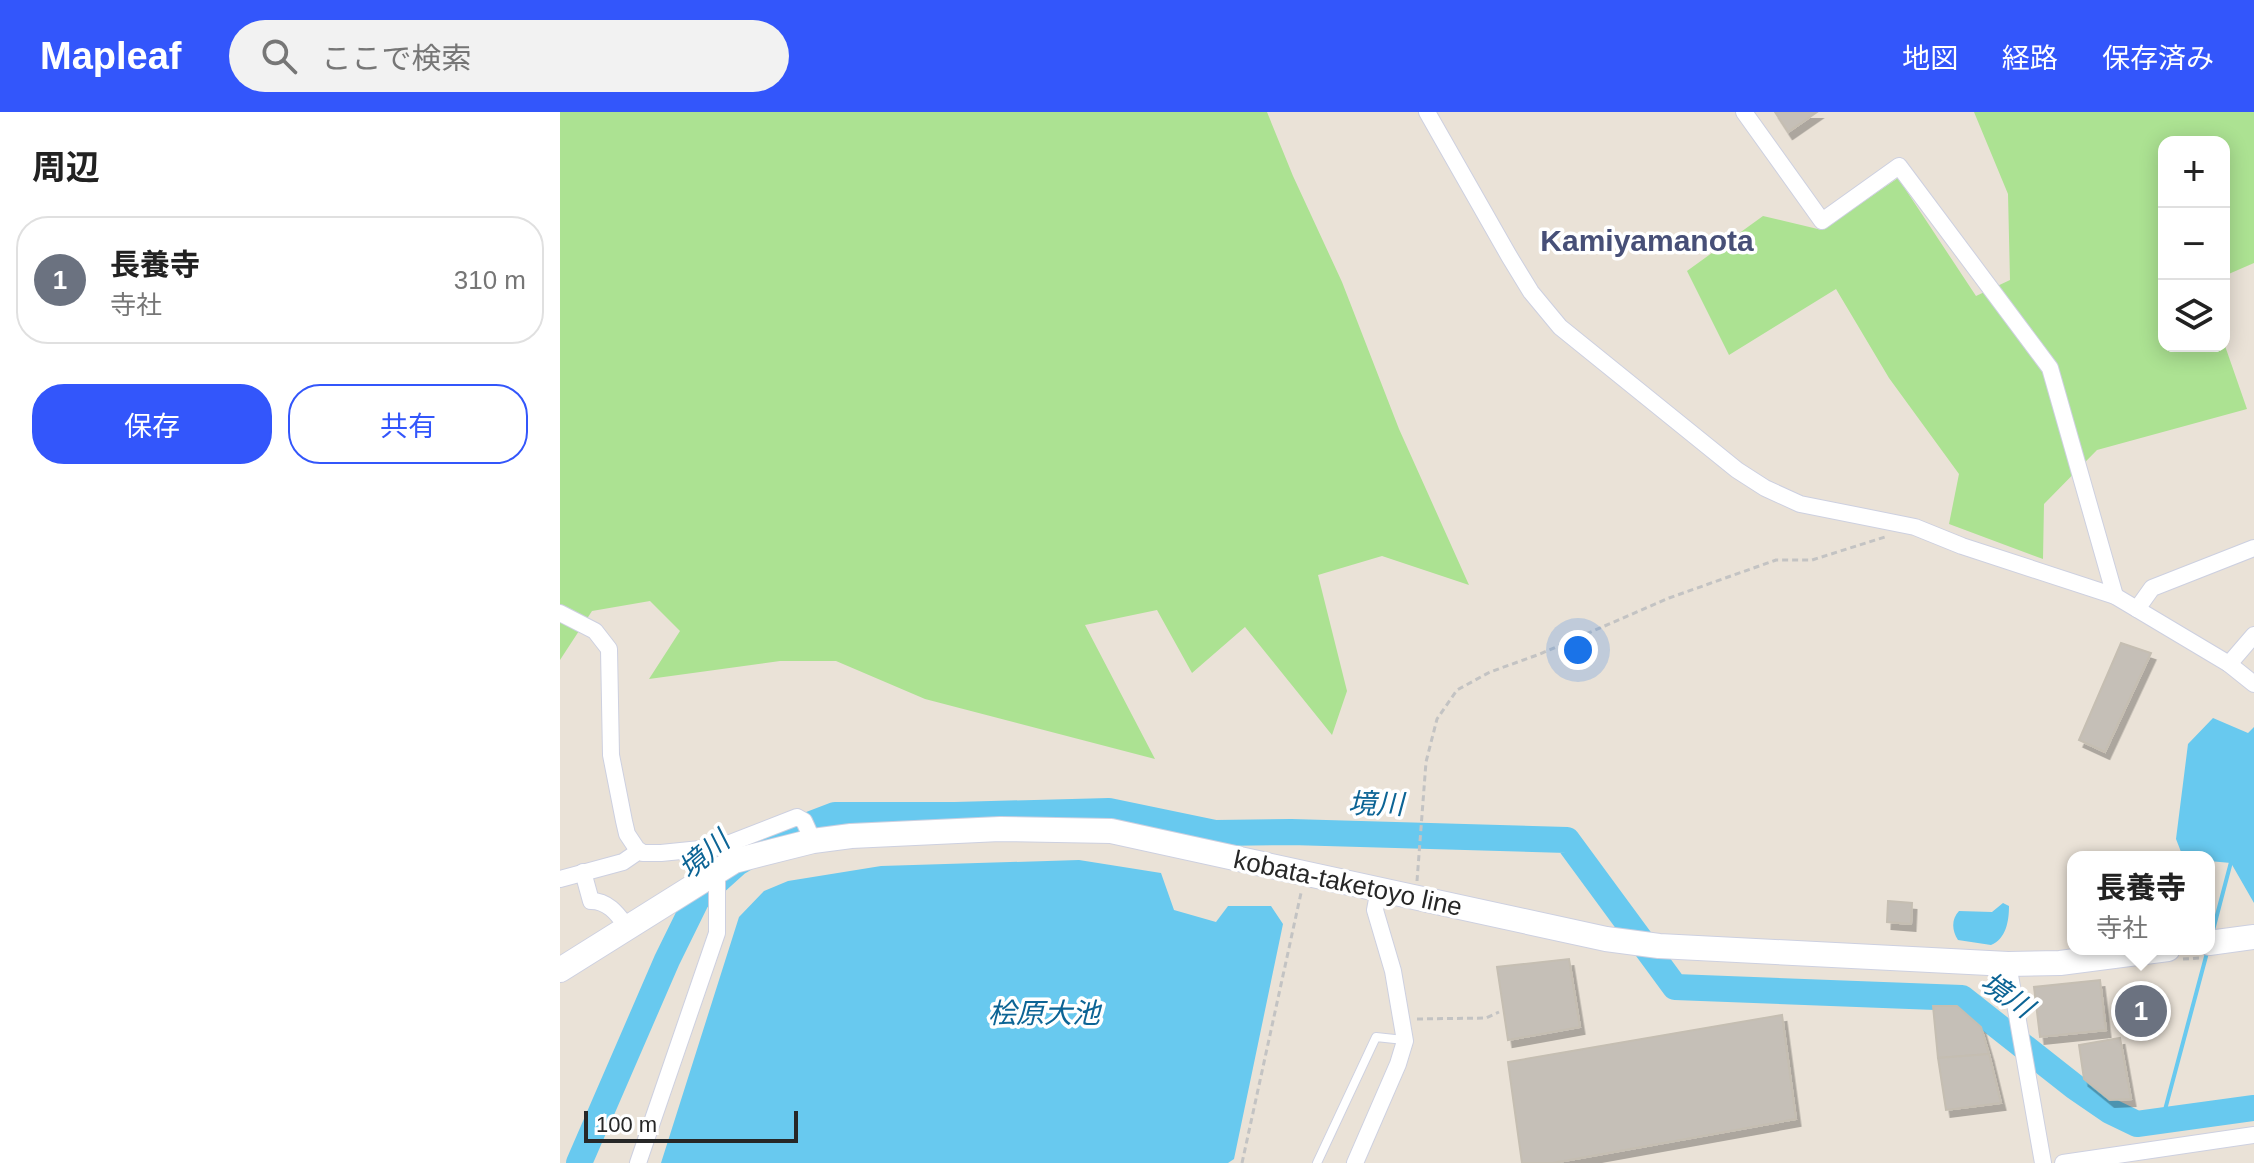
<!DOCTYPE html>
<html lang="ja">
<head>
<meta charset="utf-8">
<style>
  :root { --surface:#fff; --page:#f2f2f2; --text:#222; --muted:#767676; --line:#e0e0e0; --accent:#3356fb }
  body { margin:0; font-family:Helvetica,"Noto Sans JP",sans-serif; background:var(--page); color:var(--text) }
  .controls { position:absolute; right:24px; top:24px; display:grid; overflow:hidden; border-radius:16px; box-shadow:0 4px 20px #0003 }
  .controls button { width:72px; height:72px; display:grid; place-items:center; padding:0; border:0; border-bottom:2px solid var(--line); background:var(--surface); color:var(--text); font:40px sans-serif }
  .scale { position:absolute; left:24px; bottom:20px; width:214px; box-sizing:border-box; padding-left:8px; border:4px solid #272727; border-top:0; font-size:22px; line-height:28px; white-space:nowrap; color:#272727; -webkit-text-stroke:6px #fff; paint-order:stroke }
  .you { position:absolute; left:1018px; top:538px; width:28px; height:28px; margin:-20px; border:6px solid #fff; border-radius:50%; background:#1a73e8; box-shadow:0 0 0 12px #1a73e833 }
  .badge { display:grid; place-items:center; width:52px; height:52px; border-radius:50%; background:var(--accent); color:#fff; font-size:26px; font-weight:700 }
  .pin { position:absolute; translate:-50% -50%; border:4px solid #fff; box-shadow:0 2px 8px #0006 }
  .popup { position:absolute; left:1507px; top:739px; width:148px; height:104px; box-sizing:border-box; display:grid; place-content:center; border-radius:16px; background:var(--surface); filter:drop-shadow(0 2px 6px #0005); font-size:26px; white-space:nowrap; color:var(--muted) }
  .popup b { font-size:30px; color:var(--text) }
  .popup::after { content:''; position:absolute; left:50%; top:100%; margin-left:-16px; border:16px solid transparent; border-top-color:var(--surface) }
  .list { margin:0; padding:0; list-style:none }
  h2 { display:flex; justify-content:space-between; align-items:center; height:104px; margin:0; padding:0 32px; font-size:34px }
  h2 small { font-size:26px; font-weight:400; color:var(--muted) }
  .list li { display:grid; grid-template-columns:52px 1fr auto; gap:24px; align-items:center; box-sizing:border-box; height:128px; margin:0 16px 16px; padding:0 16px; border:2px solid var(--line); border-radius:32px }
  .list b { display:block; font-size:30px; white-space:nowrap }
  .list p { margin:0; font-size:26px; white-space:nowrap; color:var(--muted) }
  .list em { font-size:26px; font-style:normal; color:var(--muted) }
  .actions { display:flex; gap:16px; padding:24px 32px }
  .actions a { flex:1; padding:18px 0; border:2px solid var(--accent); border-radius:32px; text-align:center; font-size:28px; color:var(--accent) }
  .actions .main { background:var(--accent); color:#fff }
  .icon { flex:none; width:44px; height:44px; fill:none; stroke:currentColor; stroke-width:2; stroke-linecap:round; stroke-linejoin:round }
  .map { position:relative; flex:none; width:1694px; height:1051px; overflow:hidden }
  header { display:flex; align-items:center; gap:48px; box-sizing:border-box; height:112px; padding:0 40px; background:var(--accent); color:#fff }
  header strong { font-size:38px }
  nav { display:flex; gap:44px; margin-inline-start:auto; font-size:28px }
  .search { width:560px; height:72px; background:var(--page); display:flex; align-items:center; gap:20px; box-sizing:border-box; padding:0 28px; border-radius:44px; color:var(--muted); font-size:30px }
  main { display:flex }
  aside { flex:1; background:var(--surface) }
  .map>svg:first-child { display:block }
  .green { fill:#ace292 }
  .water { fill:#68c9ef }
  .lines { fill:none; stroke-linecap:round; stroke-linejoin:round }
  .stream { stroke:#68c9ef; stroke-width:4 }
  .river { stroke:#68c9ef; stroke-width:26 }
  .building { fill:#c5bfb7; stroke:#c5beb2; stroke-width:2; filter:url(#shadow) }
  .lane-casing { stroke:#cdd0e0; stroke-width:10 }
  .street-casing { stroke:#cdd0e0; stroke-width:18 }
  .secondary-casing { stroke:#cdd0e0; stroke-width:26 }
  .path { stroke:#c3c3c3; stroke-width:3; stroke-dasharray:6 4; stroke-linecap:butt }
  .lane { stroke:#fff; stroke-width:8 }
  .street { stroke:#fff; stroke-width:16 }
  .secondary { stroke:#fff; stroke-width:24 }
  .labels { text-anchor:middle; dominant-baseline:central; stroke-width:7; stroke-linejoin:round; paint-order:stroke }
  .street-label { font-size:26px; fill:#272727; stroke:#fff }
  .water-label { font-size:28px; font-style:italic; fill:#0c6495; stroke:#fff }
  .quarter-label { font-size:30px; font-weight:bold; fill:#474f77; stroke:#fff }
</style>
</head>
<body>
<header>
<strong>Mapleaf</strong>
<div class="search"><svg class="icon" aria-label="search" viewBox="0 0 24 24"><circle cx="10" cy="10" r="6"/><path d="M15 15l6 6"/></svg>ここで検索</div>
<nav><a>地図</a><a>経路</a><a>保存済み</a></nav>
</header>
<main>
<aside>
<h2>周辺<small></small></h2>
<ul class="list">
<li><span class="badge" style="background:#6b7280">1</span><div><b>長養寺</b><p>寺社</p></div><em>310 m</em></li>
</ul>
<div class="actions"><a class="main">保存</a><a>共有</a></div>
</aside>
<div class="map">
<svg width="1694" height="1051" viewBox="0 0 1694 1051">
  <defs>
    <filter id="shadow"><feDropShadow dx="4.5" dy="7" stdDeviation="0" flood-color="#0004"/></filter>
  </defs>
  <rect width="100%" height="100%" fill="#eae2d7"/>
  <g class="green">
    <polygon points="0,0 707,0 733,64 782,170 839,317 909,473 822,444 758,463 787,579 772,623 685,515 632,561 597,498 525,513 595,647 365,587 276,549 220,549 89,567 120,519 90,489 32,499 0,548"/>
    <polygon points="1414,0 1694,0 1694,151 1664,164 1664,30 1604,30 1604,234 1664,234 1664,231 1687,297 1537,338 1484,392 1483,447 1389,412 1399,362 1329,266 1276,177 1169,243 1127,159 1203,104 1262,118 1338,66 1416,184 1450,168 1448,82"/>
  </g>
  <g class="water">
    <polygon points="1653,606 1688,621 1694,615 1694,791 1671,751 1649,749 1649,745 1623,745 1616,727 1628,632"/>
    <polygon points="519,748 601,761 614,798 656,810 668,794 711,794 723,812 674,1047 668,1051 101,1051 179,805 204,779 228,769 321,754"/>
    <path d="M1443,791L1449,794C1449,809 1446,827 1431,833L1398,828C1392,819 1391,807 1399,799L1432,800Z"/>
  </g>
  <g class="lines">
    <g class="stream">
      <polyline points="1652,822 1671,750"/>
      <polyline points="1602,1009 1648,837"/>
    </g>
    <polyline class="river" points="19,1051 107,848 137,787 177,751 228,721 275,703 395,703 549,699 655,721 731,720 1007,728 1115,875 1402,886 1515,975 1550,999 1577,1012 1694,996"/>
  </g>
  <g class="building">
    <polygon points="1215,0 1257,0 1228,20"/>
    <polygon points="1561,531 1591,541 1545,640 1519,628"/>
    <polygon points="1328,789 1352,791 1351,812 1327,810"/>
    <polygon points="1009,847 1020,915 948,928 937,855"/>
    <polygon points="1540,868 1546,918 1480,925 1474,875"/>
    <polygon points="1373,894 1397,894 1421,915 1429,942 1378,946"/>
    <polygon points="1222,903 1236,1007 993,1051 962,1051 948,950"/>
    <polygon points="1560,926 1571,987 1550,988 1524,967 1519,933"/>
    <polygon points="1429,942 1441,991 1386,998 1378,946"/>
  </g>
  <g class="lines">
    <g class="lane-casing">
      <polyline id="lane" points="757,1051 816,925 844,928"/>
    </g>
    <g class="street-casing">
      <g id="street">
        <polyline points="867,0 949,144 971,180 1000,215 1177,358 1205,376 1240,392 1355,415 1402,434 1555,484 1669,552 1694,572"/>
        <polyline points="1184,0 1262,109 1339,54 1490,256 1555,484"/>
        <polyline points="1577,497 1592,476 1694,436"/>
        <polyline points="0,501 35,519 49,537 51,643 64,709 67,722 77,737 83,741 101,741 160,735 237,705 244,709 253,729"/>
        <polyline points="1669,552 1694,523"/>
        <path d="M23,760L31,789C49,789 58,803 68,816"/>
        <polyline points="0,767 63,750 79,739"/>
        <polyline points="1448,852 1483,1051"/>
        <polyline points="78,1051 157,821 157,761"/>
        <polyline points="795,1051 838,952 845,929 833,859 815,798 819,777"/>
        <polyline points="1503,1051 1694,1023"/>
      </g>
    </g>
    <g class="secondary-casing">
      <g id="secondary">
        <polyline points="1649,831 1694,825"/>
        <polyline points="0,858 174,749 253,729 291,724 440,717 551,719 1046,827 1099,834 1448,852 1500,851 1608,837"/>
      </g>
    </g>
    <g class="path">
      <polyline points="857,769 866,650 877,607 897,578 930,560 980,542 1109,486 1216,448 1252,448 1325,425"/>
      <polyline points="1623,847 1640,846"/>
      <polyline points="857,907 926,906 939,900"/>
      <polyline points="682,1051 741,781"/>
    </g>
    <use href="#lane" class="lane"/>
    <use href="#street" class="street"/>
    <use href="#secondary" class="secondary"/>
  </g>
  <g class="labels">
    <g class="street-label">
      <text transform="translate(788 771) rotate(12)">kobata-taketoyo line</text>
    </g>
    <g class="water-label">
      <text transform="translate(816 692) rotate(1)">境川</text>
      <text transform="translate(144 743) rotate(-41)">境川</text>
      <text transform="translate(1447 883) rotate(35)">境川</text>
      <text x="484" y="901">桧原大池</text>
    </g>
    <g class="quarter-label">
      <text x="1087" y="128">Kamiyamanota</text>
    </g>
  </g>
</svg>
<div class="controls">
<button>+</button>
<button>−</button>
<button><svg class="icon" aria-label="layers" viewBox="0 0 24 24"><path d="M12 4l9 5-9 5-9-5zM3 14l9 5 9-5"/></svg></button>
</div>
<div class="scale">100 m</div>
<div class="you"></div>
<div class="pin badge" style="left:1581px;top:899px;background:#6b7280">1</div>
<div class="popup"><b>長養寺</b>寺社</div>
</div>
</main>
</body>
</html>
